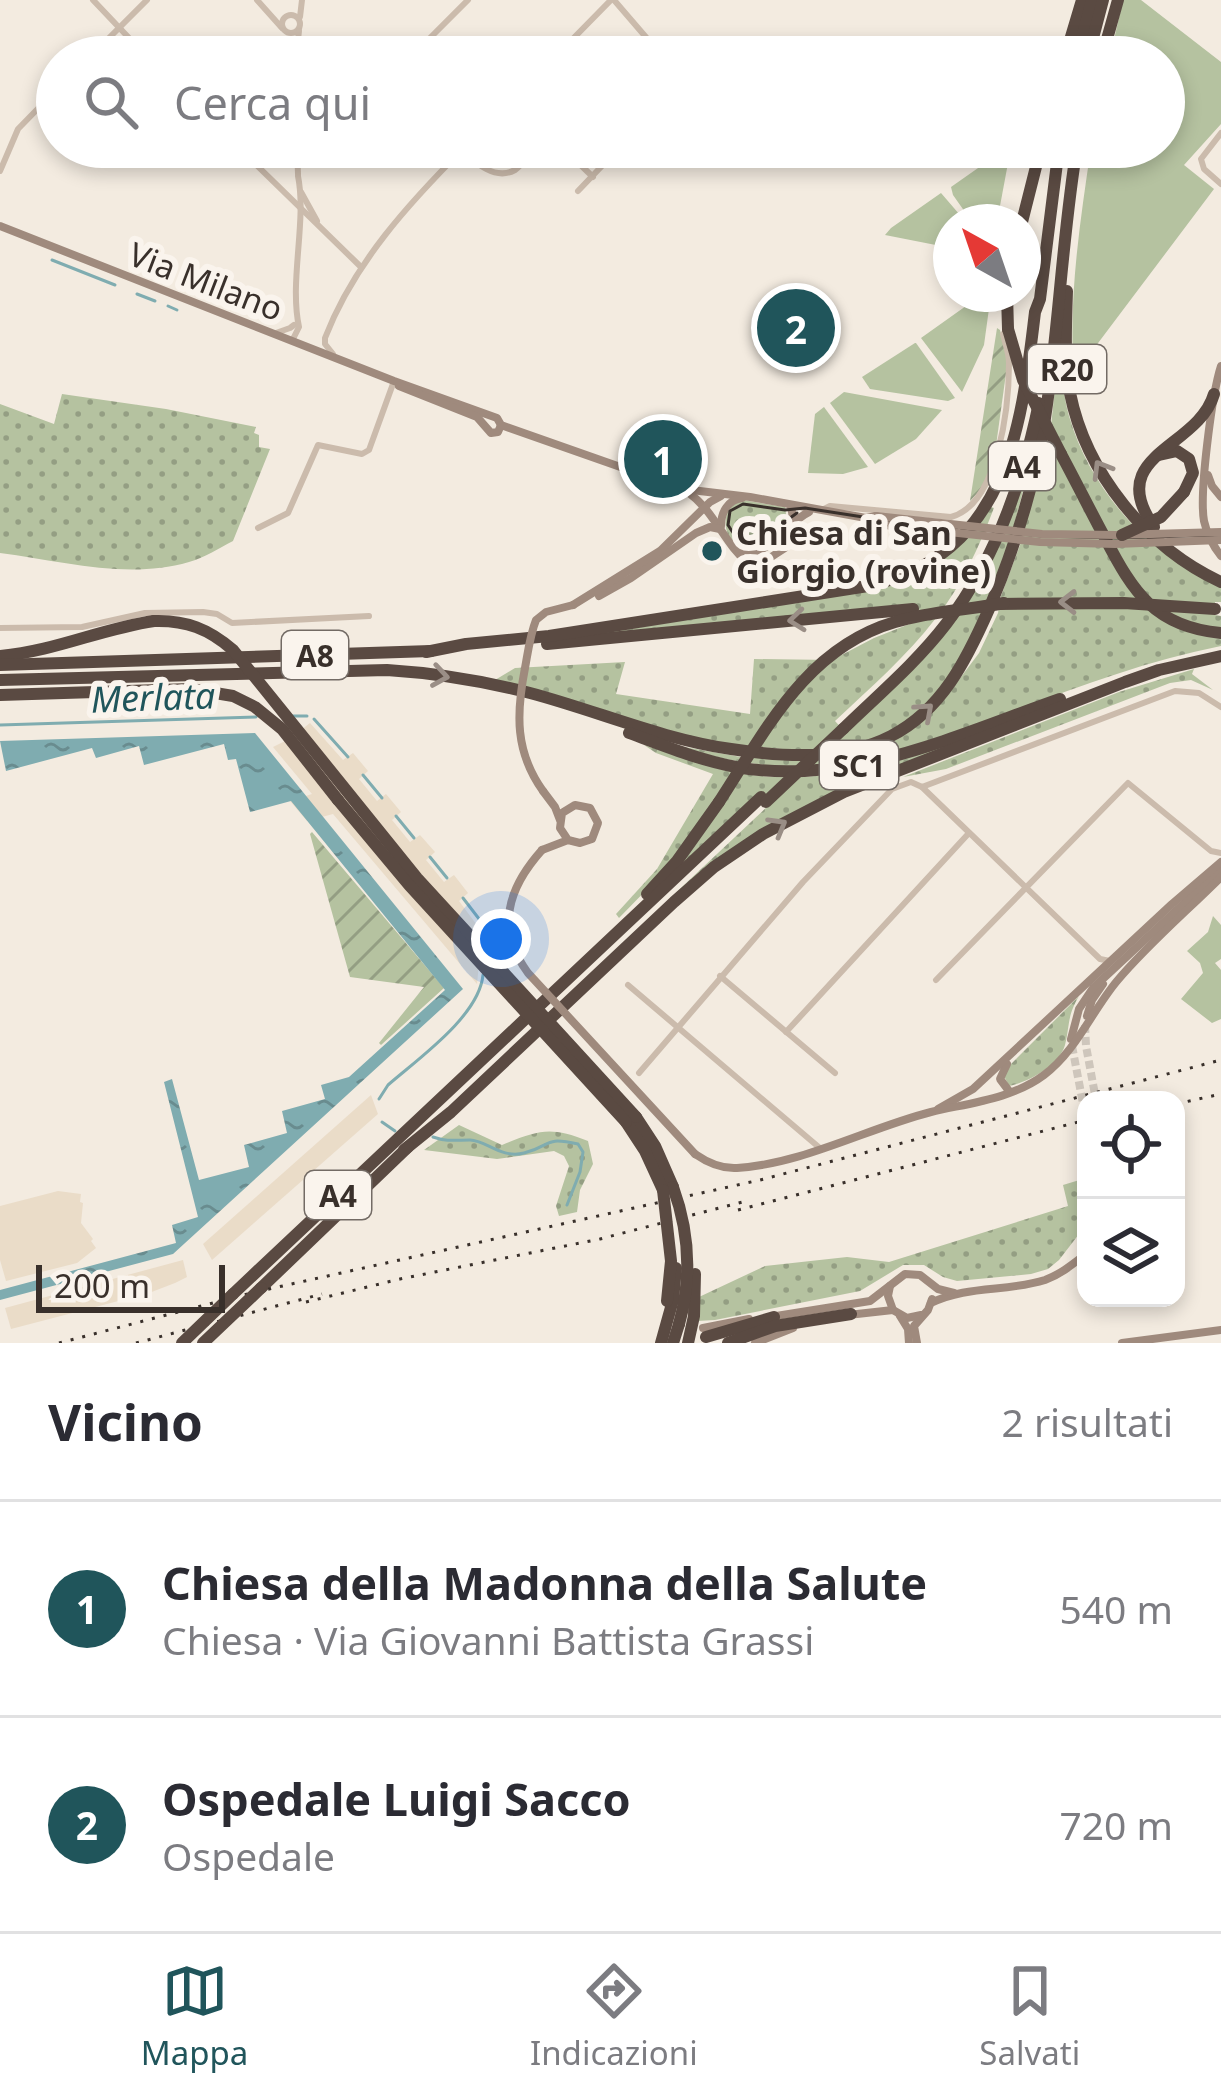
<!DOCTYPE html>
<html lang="it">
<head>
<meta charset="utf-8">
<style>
  :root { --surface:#fff; --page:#f7f7f7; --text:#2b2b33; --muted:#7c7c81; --line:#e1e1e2; --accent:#20555b }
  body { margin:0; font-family:"Noto Sans",sans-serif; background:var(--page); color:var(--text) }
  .controls { position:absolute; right:36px; bottom:36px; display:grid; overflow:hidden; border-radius:24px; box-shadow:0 6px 18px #0003 }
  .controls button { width:108px; height:108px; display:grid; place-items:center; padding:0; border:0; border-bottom:3px solid var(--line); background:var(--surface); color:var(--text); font:60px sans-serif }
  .compass { position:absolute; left:933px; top:204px; width:108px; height:108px; border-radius:50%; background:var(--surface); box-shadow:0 6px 18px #0003; rotate:320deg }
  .scale { position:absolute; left:36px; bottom:30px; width:189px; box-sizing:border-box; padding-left:12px; border:6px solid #39302b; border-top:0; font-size:33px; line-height:42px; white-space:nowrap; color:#39302b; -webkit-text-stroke:9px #faf4ed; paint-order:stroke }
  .you { position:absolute; left:501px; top:939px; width:42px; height:42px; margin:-30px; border:9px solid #fff; border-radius:50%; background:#1a73e8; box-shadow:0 0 0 18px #1a73e833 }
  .badge { display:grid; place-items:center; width:78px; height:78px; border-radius:50%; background:var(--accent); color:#fff; font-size:39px; font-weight:700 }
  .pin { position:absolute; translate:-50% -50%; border:6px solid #fff; box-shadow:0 3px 12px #0006 }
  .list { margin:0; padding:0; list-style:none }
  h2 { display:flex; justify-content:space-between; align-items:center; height:156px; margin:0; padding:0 48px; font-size:51px }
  h2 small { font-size:39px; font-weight:400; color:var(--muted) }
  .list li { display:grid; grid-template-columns:78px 1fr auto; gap:36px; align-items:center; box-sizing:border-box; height:216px; padding:0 48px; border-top:3px solid var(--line) }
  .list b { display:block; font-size:45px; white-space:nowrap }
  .list p { margin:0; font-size:39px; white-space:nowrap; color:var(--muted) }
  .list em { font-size:39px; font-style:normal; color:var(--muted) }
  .icon { flex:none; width:66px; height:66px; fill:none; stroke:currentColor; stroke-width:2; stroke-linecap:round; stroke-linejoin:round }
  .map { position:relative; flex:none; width:1221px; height:1343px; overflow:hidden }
  .search { position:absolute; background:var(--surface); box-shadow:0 6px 18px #0003; left:36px; right:36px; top:36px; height:132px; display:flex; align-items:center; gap:30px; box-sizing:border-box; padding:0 42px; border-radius:66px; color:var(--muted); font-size:45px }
  .sheet { height:588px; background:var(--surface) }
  nav { display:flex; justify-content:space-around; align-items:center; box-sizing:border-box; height:168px; border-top:3px solid var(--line); background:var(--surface); font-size:33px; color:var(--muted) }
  nav a { display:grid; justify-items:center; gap:6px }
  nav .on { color:var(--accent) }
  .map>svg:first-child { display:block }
  .grass { fill:url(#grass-dots) }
  .park { fill:#b5c2a0 }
  .garden { fill:url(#garden-furrows) }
  .plaza { fill:#eadcc8 }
  .water { fill:url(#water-ripples) }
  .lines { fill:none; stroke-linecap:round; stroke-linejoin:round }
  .stream { stroke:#7facb0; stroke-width:3 }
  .secondary-tunnel { stroke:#cec6bc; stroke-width:8; stroke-dasharray:8 4; stroke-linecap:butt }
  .street { stroke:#cbbbac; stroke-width:6 }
  .secondary { stroke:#9f8a7d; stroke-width:8 }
  .highway { stroke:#5a4a42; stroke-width:12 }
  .tram { stroke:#39302b; stroke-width:3 }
  .rail { stroke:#39302b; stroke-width:3; stroke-dasharray:3 9; stroke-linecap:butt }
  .secondary-bridge { stroke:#9f8a7d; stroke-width:8 }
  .highway-bridge { stroke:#5a4a42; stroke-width:12 }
  .oneway { stroke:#9a8e86 }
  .poi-dot { fill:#20555b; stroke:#faf4ed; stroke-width:4.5 }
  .labels { text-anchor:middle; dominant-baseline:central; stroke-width:12; stroke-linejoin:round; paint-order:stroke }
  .shield { fill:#faf4ed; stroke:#736b65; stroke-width:3 }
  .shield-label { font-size:30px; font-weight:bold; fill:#39302b }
  .street-label { font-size:33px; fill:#39302b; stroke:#faf4ed }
  .poi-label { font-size:33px; font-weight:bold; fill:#39302b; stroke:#faf4ed; text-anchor:start }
  .water-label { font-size:36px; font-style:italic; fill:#20555b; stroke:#faf4ed }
</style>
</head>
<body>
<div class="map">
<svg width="1221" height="1343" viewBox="0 0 1221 1343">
  <defs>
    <pattern id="grass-dots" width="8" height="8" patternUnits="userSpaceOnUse" patternTransform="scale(3)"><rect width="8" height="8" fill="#b5c2a0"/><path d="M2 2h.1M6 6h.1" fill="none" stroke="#949e83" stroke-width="1.8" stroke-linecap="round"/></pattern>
    <pattern id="garden-furrows" width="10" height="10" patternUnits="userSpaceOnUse" patternTransform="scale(3)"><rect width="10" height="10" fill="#b5c2a0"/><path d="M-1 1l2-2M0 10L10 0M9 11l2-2" fill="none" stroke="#949e83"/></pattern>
    <pattern id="water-ripples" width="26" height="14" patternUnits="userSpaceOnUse" patternTransform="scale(3)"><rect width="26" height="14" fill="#7facb0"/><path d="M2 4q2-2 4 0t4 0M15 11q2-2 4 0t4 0" fill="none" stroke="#698c8f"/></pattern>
  </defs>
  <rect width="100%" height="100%" fill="#f3ebe0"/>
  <g class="grass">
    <path d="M1059,350C1062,372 1063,395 1069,416C1091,492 1150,555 1221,587V602H1215V615L1221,616V631L1179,621L1122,578C1158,613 1168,633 1221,637V646C1134,663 1050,698 966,728C921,744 863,765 815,767C767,768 724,761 679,746L741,757L838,758L943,701L979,653L998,613L1001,596L1020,545L1051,426Z"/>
    <path d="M62,394L166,409L256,427L254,433L259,435V447L270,449L233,541C219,548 204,558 189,562C127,580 63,561 0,553V404L54,424Z"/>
    <path d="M1041,407C1025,498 983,673 901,725C852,755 796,752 742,745C724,743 705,742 687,738C623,722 559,699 495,680L515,668L625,662L616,694L750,714L754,659L832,660L874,638L912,623V604L586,636L855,592L952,552L980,524L991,507L994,508C979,547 962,585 936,618C907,656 870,688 835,721L845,732L969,598Z"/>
    <path d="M743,500L785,507C786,511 787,522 785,526C783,531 775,536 771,539C742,558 716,538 729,507Z"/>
    <polygon points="1194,669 1192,674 1213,690 1191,680 1170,683 946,769 903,777 1119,692"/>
    <path d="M977,734L843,789L667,901L769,805L759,794L657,890L658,878L619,918L616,914L657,869L713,774L656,753L644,745C673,754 703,766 733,772C818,789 898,762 977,734Z"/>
    <path d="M1079,996C1067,1016 1070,1025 1065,1045C1059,1066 1028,1082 1009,1086L1004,1076L1008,1067Z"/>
    <path d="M459,1125L502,1145C539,1130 550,1126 588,1141L593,1164L580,1190L577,1212L559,1216L556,1206L569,1166L564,1156L554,1151L497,1159L424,1150Z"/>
    <polygon points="1086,1178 1086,1225 1059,1260 1048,1269 1031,1274 957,1281 943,1277 924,1265 903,1265 860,1291 715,1320 697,1321 699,1297 765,1266 847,1257 889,1262 1068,1206 1063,1185"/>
  </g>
  <g class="park">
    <path d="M1123,0H1141L1221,62V124L1184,165L1214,189L1074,375C1068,298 1080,223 1091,147H1164V57H1110Z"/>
    <polygon points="999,147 1011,147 997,222 972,222 953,195 951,187 998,154"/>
    <polygon points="941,193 966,222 951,222 951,248 885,235 891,228"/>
    <polygon points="973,294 991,294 984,345 962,392 921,338 973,301"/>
    <polygon points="915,343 916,343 955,398 948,401 870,389 862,377"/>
    <polygon points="844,392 942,410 916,439 875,464 830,403"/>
    <polygon points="824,407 868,467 843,474 808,473 815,414"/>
    <polygon points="1213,916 1221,925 1221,959 1215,963 1221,970 1221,1019 1212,1023 1181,999 1203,973 1200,963 1187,951 1208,932"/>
  </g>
  <g class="garden">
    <polygon points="997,328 1000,330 1008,359 994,460 984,486 970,501"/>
    <polygon points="312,832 444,988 381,1045 379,1043 424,987 350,977 310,834"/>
  </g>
  <g class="plaza">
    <polygon points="310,723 343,760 353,753 368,771 359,779 377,801 386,794 401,812 392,820 410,842 420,835 435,852 426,860 444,882 454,875 468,893 459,901 482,932 477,984 333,814 307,821 290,801 312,794 273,747 291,738"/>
    <polygon points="371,1095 378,1114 212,1260 203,1244"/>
    <polygon points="58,1191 81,1194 80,1202 83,1203 81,1223 93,1239 91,1241 96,1248 77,1263 6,1281 0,1260 0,1206"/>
    <polygon points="183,1260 187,1277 175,1283 149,1293 11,1329 5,1308"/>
  </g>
  <polygon class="water" points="255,733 463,989 173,1254 0,1300 0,1290 176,1243 172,1225 198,1217 164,1082 172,1079 199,1180 249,1167 244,1145 287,1133 282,1111 325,1099 321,1085 349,1077 445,990 291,801 250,812 236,759 228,760 224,744 144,765 139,746 96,758 92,748 6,771 0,741"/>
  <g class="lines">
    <g class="stream">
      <polyline points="52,260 115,285"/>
      <polyline points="137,294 155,301"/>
      <polyline points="168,306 177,310"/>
      <polyline points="290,716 307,716"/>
      <polyline points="314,719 348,757"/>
      <polyline points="0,725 256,717"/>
      <polyline points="363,775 382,798"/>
      <polyline points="396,816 414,838"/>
      <polyline points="430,857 447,878"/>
      <polyline points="463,898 486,928 486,948"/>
      <path d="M379,1099L388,1085C419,1058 479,1016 483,975"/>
      <polyline points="382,1122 395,1131"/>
      <path d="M433,1137C447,1142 456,1140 470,1140C486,1140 501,1159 524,1153C553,1146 542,1136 578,1144L583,1152L580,1172L567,1205"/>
    </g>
    <g class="secondary-tunnel">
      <polyline points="1085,1025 1086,1046 1096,1100"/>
      <polyline points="1072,1046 1086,1119"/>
    </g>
    <g class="street">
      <polyline points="93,0 147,57"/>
      <polyline points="257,0 282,28"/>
      <polyline points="614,0 663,57"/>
      <circle cx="291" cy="24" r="9"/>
      <polyline points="300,17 302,0"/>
      <polyline points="90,57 147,0"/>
      <polyline points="296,57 299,31"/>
      <polyline points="411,57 468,0"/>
      <polyline points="555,57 611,0"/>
      <polyline points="1221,133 1201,159 1204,169 1221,184"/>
      <polyline points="238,147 361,267"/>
      <polyline points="297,147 298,174"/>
      <polyline points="562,147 593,177"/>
      <path d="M462,150C476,163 495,181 515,170C522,165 530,153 536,147"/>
      <polyline points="0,171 18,129 57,89"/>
      <polyline points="578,191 620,147"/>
      <polyline points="301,192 317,221"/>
      <polyline points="276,333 290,328 294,325"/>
      <path d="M292,341L299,327C289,281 307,221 298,176"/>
      <path d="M333,354L325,344V338C354,263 409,203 465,147"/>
      <path d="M822,510L830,506L951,517C999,504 1009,405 1009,363C1009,353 1005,343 1003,334"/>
      <polyline points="258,528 288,513 318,445 362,454 369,450 394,381"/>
      <polyline points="0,628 82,627 145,613 203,612 217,614 232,623 369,616"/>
      <polyline points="922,787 1100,959 1110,961"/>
      <polyline points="720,976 835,1073"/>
      <polyline points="936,980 1128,783 1211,851 1221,853"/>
      <polyline points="628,985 821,1149"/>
      <polyline points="786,1032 969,833"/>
      <polyline points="639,1073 803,882 892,789 911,782 922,787 1175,691 1199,693 1221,707"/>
    </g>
    <g class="secondary">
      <polyline points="0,226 394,381 497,418 501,425 683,489 750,497 866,518 876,516"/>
      <path d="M1221,366C1212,394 1199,493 1204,521C1207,534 1213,546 1221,556"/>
      <polyline points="399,386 477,417 491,433 498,432 501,425"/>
      <polyline points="1208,475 1212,486 1221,497"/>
      <path d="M689,493C715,512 725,545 749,564L765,561L785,548L793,518L791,506"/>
      <path d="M721,526C721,512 728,500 742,498"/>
      <path d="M738,548C770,562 783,524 809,512"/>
      <polyline points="599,596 631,578 696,533 710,527 720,529"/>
      <polyline points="573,605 660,551 710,502 721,496"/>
      <polyline points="543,791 555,807 560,820"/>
      <polyline points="542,850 568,840 580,843 592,839 598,823 590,808 575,805 562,813 560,828 568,840"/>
      <polyline points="1087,1016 1092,1000 1103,984"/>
      <polyline points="1071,1039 1079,1009 1093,988 1221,869"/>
      <polyline points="1007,1064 1000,1079 1009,1091"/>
      <polyline points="938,1109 973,1089 1172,904 1221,862"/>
      <path d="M695,1154C708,1163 721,1169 737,1168C803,1164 868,1128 931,1112C969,1103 1012,1099 1044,1075C1076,1051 1092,1011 1117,981C1148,944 1187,911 1221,877"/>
      <polyline points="890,1286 888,1296 893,1310 907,1318 921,1315"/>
      <path d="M931,1303C967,1285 1008,1292 1045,1280C1061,1274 1073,1264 1086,1254"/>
      <polyline points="848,1315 893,1310"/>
      <polyline points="900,1316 908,1329 909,1343"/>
      <polyline points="770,1317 870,1301 905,1274 920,1275 938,1289 954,1293"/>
      <polyline points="703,1328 749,1319"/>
      <polyline points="755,1343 793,1328"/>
      <polyline points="917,1343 914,1326 928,1310 932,1299"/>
      <polyline points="1122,1343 1221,1330"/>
    </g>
    <g class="highway">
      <polyline points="1065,57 1082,0"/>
      <polyline points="1077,57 1092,0"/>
      <polyline points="1088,57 1103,0"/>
      <polyline points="1102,57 1118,0"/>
      <polyline points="1022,222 1041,147"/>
      <path d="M1067,291C1066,325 1064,359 1070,393C1086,473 1147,548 1221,582"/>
      <polyline points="1007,294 1008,329"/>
      <path d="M1061,454C1076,482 1090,510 1105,538C1133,592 1155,627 1221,633"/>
      <polyline points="1159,455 1177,451 1189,459 1193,473 1184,492"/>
      <path d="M1154,527C1103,454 1198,449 1214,394"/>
      <polyline points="547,644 913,609"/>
      <path d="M426,652L466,644L549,636L868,586C1006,555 1021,432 1035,312L1040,299L1059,147"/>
      <path d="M0,656C56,651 100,629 154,621"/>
      <polyline points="0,665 431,651"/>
      <path d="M0,680L387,670C435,673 483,681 530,693C598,711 661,739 731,749C784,757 842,761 891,736C942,710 967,659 989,609C1015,547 1035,484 1045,418C1059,328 1062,237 1077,147"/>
      <polyline points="0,695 191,689 233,696 255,707 282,729 338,800"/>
      <path d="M843,729C878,695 916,663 946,624C994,562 1023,480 1039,403"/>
      <path d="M629,733C664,746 699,760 736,767C849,787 957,735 1060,699"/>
      <polyline points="647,894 677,861 719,802"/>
      <polyline points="636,1117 655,1146 673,1187"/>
      <polyline points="626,1122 645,1151 663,1190"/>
      <polyline points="404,1150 451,1112 674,902 714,867 763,834 844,792 1125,682 1159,670 1221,656"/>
      <polyline points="261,1288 408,1147"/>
      <polyline points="233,1294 761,797"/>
      <polyline points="706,1337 774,1317"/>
      <polyline points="661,1343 673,1300 676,1268"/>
      <polyline points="673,1343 679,1324"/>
      <polyline points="688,1343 694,1316 695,1274"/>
      <polyline points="728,1343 775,1326 851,1314"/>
    </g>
    <polyline class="tram" points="797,513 752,545 739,542 728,525 730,511 743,504 785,510 805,508 876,519 1041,536 1116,538 1221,535"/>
    <g class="rail">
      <polyline points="1176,1104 1221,1094"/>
      <polyline points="738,1210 1086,1120"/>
      <polyline points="306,1302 400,1279 600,1239 750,1200"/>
      <polyline points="59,1343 251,1293 760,1180 1221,1060"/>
      <polyline points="136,1343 322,1294"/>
    </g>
    <g class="secondary-bridge">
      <polyline points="876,516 1042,534 1116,535 1221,532"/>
      <polyline points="875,524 1040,542 1115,544 1221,540"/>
      <path d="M543,791C515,752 516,714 525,668C528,652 530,635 536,620L546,612L573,605"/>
      <path d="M542,850C508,888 495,928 528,973L695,1154"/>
    </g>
    <g class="highway-bridge">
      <polyline points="1008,329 1023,380 1061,454"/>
      <polyline points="1122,535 1161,517 1184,492"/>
      <polyline points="998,604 1124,603 1215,609"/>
      <path d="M154,621C186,620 209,629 233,650L417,878L636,1117"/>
      <polyline points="338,800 409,885 626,1122"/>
      <path d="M719,802C766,730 806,648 895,622C930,611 968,610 1004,603"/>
      <polyline points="766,802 843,729"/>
      <path d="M673,1187C689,1231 692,1278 679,1324"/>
      <polyline points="663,1190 671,1261 667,1301"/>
      <polyline points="182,1343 233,1294"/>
      <polyline points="203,1343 261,1288"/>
    </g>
  </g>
  <defs><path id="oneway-chevron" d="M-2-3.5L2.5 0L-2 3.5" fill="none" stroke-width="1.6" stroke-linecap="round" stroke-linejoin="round" transform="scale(3)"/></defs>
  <g class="oneway">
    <use href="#oneway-chevron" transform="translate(1101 469) rotate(-121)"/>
    <use href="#oneway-chevron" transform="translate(1068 602) rotate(180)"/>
    <use href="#oneway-chevron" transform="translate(797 620) rotate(174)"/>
    <use href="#oneway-chevron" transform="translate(440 676) rotate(9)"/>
    <use href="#oneway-chevron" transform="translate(925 711) rotate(-42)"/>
    <use href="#oneway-chevron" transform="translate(778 826) rotate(-30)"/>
  </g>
  <circle class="poi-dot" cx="712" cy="551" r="12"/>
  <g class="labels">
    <g class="shield">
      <rect x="1028" y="345" width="78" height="48" rx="9"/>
      <rect x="989" y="442" width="66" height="48" rx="9"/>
      <rect x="282" y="631" width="66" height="48" rx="9"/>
      <rect x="820" y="741" width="78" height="48" rx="9"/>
      <rect x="305" y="1171" width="66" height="48" rx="9"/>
    </g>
    <g class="shield-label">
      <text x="1067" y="369">R20</text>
      <text x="1022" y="466">A4</text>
      <text x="315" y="655">A8</text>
      <text x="859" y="765">SC1</text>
      <text x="338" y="1195">A4</text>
    </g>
    <g class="street-label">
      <text transform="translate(206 281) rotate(21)">Via Milano</text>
    </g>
    <g class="poi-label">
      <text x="736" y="532">Chiesa di San<tspan x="736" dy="38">Giorgio (rovine)</tspan></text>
    </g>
    <g class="water-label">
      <text transform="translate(153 697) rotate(-2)">Merlata</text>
    </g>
  </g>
</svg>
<div class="controls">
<button><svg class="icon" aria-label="locate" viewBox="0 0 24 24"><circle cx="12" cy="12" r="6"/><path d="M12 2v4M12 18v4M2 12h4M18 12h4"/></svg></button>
<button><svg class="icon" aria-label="layers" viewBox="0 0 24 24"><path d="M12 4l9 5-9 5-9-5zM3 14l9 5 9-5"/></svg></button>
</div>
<svg class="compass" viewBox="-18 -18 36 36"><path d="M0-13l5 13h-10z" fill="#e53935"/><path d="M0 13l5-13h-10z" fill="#7c7c81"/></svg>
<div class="scale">200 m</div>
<div class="you"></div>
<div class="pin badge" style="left:663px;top:459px">1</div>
<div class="pin badge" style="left:796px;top:328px">2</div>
<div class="search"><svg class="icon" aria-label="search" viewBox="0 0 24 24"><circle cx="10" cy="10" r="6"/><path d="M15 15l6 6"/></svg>Cerca qui</div>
</div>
<section class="sheet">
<h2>Vicino<small>2 risultati</small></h2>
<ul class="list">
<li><span class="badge">1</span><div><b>Chiesa della Madonna della Salute</b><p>Chiesa · Via Giovanni Battista Grassi</p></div><em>540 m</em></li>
<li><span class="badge">2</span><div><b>Ospedale Luigi Sacco</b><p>Ospedale</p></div><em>720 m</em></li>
</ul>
</section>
<nav>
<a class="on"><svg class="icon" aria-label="map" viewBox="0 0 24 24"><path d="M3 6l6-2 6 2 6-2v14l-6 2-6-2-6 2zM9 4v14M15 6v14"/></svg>Mappa</a>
<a><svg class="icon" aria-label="directions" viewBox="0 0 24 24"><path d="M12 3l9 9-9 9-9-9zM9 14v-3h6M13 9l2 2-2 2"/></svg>Indicazioni</a>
<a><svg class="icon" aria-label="saved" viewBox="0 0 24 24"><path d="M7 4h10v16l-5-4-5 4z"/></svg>Salvati</a>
</nav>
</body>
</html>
